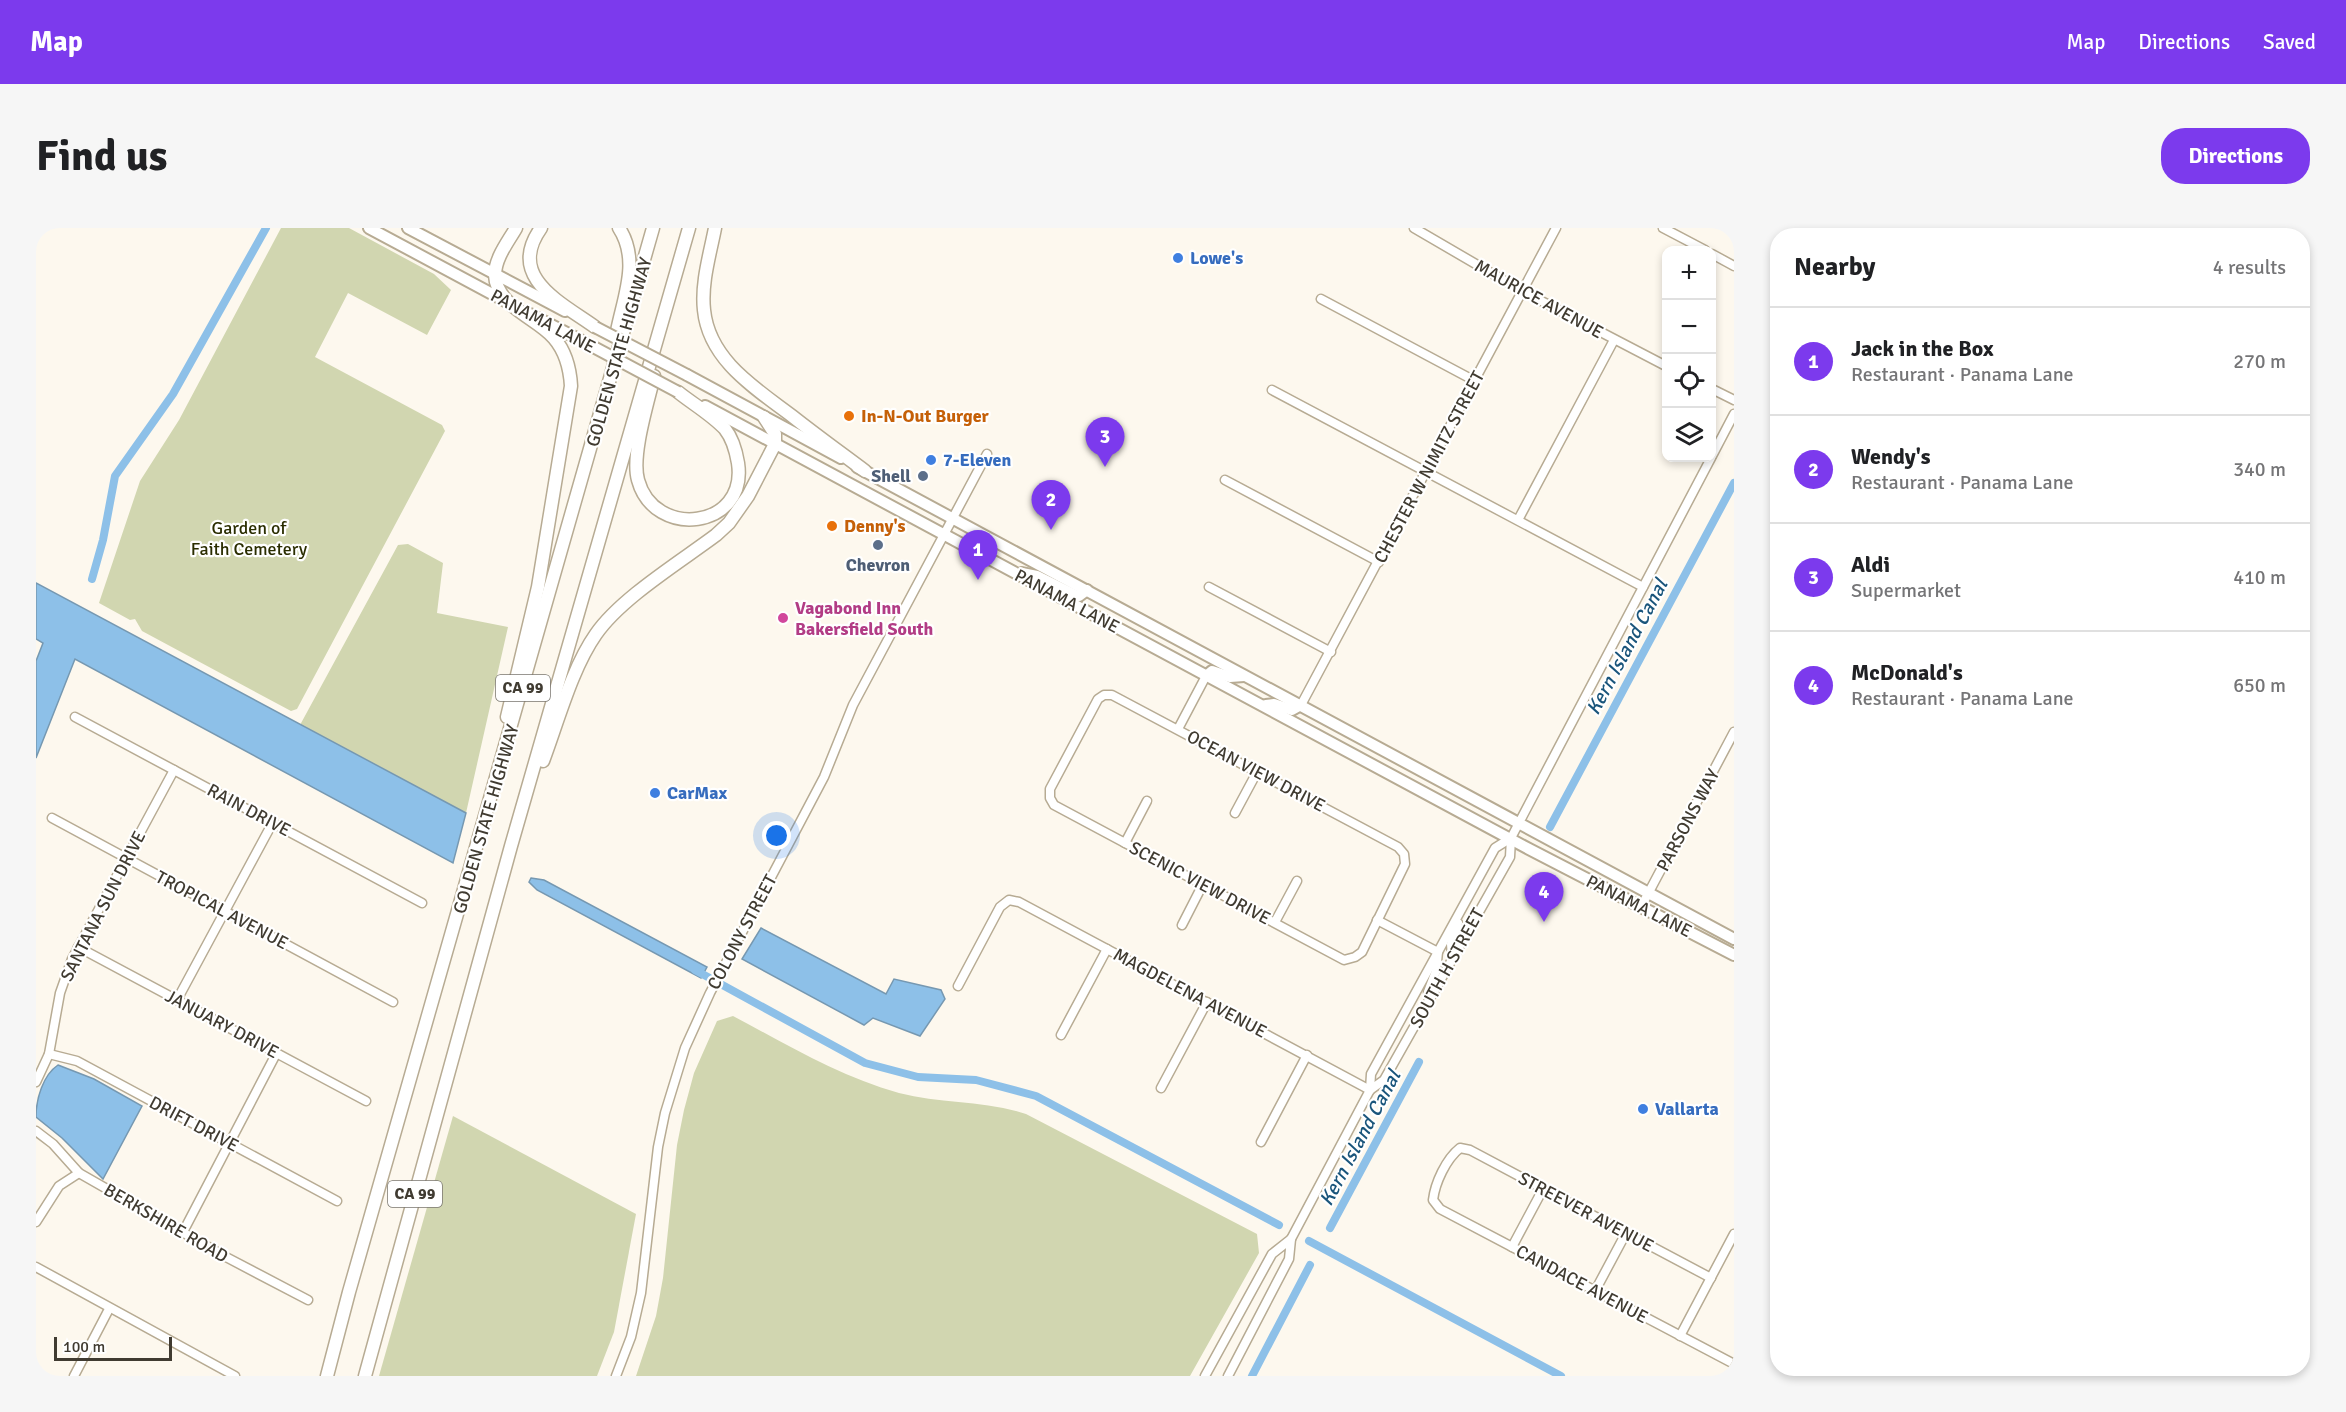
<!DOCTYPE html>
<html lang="en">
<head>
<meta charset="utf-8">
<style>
  :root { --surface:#fff; --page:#f6f6f6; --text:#202124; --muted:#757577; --line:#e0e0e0; --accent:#7c3aed }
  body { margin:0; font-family:Signika,sans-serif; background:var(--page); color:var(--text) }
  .controls { position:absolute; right:18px; top:18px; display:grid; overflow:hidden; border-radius:12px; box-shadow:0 3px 9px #0003 }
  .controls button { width:54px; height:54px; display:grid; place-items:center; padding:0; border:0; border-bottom:2px solid var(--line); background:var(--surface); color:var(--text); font:30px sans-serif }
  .scale { position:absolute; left:18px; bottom:15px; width:118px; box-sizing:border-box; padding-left:6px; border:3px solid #403b31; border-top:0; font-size:16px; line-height:21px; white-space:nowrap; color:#403b31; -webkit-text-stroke:4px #fff; paint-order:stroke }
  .you { position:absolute; left:741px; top:608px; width:21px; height:21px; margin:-15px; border:4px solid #fff; border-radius:50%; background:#1a73e8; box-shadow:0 0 0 9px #1a73e833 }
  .badge { display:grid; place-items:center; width:39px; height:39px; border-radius:50%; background:var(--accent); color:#fff; font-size:20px; font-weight:700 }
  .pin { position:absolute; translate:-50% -50px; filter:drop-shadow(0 2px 3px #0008) }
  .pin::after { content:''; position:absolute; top:32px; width:21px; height:18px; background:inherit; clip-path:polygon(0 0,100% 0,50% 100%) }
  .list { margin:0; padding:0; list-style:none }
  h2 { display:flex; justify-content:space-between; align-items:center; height:78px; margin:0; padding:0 24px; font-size:26px }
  h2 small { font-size:20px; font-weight:400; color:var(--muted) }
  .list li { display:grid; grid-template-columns:39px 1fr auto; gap:18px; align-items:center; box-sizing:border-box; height:108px; padding:0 24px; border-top:2px solid var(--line) }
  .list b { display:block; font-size:22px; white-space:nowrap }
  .list p { margin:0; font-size:20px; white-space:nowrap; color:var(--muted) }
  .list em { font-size:20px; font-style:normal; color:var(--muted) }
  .icon { flex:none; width:33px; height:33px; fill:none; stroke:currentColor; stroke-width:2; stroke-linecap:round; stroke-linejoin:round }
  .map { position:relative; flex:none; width:1698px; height:1148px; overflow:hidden; border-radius:24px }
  header { display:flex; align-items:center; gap:36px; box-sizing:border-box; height:84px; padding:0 30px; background:var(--accent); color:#fff }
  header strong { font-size:28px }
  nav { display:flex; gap:33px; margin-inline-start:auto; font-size:21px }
  .intro { display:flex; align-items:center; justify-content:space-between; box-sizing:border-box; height:144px; padding:0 36px }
  h1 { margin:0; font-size:42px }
  .button { padding:15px 27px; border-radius:24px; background:var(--accent); color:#fff; font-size:21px; font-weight:700 }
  main { display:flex; gap:36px; padding:0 36px }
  aside { flex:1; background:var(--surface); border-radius:24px; box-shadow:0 3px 9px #0003 }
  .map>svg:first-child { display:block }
  .green { fill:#d1d6b0 }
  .water { fill:#8dc0e8; stroke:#7698b1; stroke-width:1.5 }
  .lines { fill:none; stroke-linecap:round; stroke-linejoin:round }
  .canal { stroke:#8dc0e8; stroke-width:8 }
  .minor-casing { stroke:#b7ab93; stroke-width:11 }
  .major-casing { stroke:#b7ab93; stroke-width:14 }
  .highway-casing { stroke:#b7ab93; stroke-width:15 }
  .minor { stroke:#fff; stroke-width:8 }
  .major { stroke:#fff; stroke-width:10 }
  .highway { stroke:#fff; stroke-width:12 }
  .major-bridge-casing { stroke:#b7ab93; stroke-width:14; stroke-linecap:butt }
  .major-bridge { stroke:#fff; stroke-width:10 }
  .shop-dot { fill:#3f7fe0; stroke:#fff; stroke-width:2 }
  .food-dot { fill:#e8710a; stroke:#fff; stroke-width:2 }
  .service-dot { fill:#5c6f8a; stroke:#fff; stroke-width:2 }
  .hotel-dot { fill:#d1479c; stroke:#fff; stroke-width:2 }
  .labels { text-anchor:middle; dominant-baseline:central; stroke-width:4.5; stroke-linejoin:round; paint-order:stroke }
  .shield { fill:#fff; stroke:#79766f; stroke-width:1.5 }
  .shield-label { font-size:16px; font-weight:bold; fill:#403b31 }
  .shop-label { font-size:18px; font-weight:bold; fill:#366cbe; stroke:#fff; text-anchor:start }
  .street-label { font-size:18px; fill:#403b31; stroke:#fff }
  .food-label { font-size:18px; font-weight:bold; fill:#c56008; stroke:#fff; text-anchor:start }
  .service-label { font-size:18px; font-weight:bold; fill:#4e5e75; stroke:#fff; text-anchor:end }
  .park-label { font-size:18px; fill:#2a2d00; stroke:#fff }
  .hotel-label { font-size:18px; font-weight:bold; fill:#b23c85; stroke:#fff; text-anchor:start }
  .water-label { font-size:20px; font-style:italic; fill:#1a557b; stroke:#fff }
</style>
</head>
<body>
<header>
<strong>Map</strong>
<nav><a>Map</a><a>Directions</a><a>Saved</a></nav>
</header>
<div class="intro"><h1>Find us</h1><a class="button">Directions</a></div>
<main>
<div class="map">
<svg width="1698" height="1148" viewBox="0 0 1698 1148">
  <rect width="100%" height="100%" fill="#fdf8ee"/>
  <g class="green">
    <polygon points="245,0 313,0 398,46 415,62 391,107 312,65 279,129 406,197 409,203 261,481 255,483 106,403 99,391 94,392 63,375 104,253 143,192"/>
    <polygon points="372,316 407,335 401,385 472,399 430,585 264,497 362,317"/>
    <path d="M697,788C750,816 804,849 863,865C905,876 948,872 990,886L1221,1006L1223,1025L1154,1148H600L620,1088L627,1050L641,917L648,882L658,845L681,793Z"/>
    <polygon points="417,888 600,986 578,1104 561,1148 343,1148"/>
  </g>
  <g class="water">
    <polygon points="0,355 430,585 417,635 39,431 0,530 0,433 7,415 0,411"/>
    <polygon points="495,650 508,652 671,739 665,750 501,662 493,654"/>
    <polygon points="725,700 850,766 858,751 905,762 909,771 884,808 837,790 828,797 706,731"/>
    <path d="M22,837L58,851L106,878L67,951L26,910L0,889C0,871 7,847 22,837Z"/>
  </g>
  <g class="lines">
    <g class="canal">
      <polyline points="56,351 67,312 79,248 137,166 230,0"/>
      <polyline points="1514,599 1698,255"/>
      <polyline points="659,742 829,835 882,849 940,852 1000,868 1243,997"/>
      <polyline points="1294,1000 1383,834"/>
      <polyline points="1273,1013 1525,1148"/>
      <polyline points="1216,1148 1274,1037"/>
    </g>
    <g class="minor-casing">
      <g id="minor">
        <polyline points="1378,0 1486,63 1630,138"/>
        <polyline points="1627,0 1669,22"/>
        <polyline points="1676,26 1698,38"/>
        <polyline points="1285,71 1439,153"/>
        <polyline points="1676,161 1698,172"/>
        <polyline points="1236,162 1607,359"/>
        <polyline points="1676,228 1698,186"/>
        <polyline points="1189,252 1343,334"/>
        <polyline points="1482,292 1578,112"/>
        <polyline points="1173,359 1295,424"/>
        <polygon points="1068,467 1076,467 1362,619 1368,626 1369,636 1326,724 1319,729 1308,732 1018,577 1014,570 1014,561 1062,471"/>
        <polyline points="1265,477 1520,0"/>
        <polyline points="39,489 386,675"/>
        <polyline points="1142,501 1170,448"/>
        <polyline points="1199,585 1221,544"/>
        <polyline points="16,590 357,774"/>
        <polyline points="1089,615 1111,573"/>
        <polyline points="1605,679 1698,504"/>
        <polyline points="1341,692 1402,724 1400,743 1392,764"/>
        <polyline points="1239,694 1261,653"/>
        <polyline points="1146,697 1167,656"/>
        <polyline points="42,719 330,873"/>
        <polyline points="1416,729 1415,716 1422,695"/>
        <polyline points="922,758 964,679 973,672 983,674 1334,862"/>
        <polyline points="141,772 237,594"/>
        <polyline points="1025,807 1071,721"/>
        <polyline points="13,826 41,833 301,973"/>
        <polyline points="0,854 13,826 24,765 36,731 138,542"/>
        <polyline points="1125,860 1171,774"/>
        <polyline points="1334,862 1348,852 1474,629 1475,610 1675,230"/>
        <polyline points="0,903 17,916 43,945 190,1029 272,1072"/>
        <polyline points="1225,914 1271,827"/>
        <polyline points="0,994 23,958 43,945"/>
        <polyline points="147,1004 240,826"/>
        <polyline points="1255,1011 1334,862 1335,846 1352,815 1459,620 1475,610"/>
        <polyline points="1476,1019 1507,961"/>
        <polyline points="0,1039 199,1148"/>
        <path d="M1675,1050L1434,922L1424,920C1410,931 1399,955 1397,972L1404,981L1698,1136"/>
        <polyline points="1559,1063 1590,1005"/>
        <polyline points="1644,1108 1698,1006"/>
        <polyline points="38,1148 73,1081"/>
        <polyline points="580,1148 595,1109 605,1065 622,919 629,885 649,820 674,765 788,549 817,477 951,226"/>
        <polyline points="1169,1148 1236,1026 1255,1011 1253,1031 1192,1148"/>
      </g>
    </g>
    <g class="major-casing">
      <g id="major">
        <polyline points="333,0 473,75"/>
        <polyline points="372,0 529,83"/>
        <polyline points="494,86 550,115"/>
        <polyline points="651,147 805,230"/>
        <polyline points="669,178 1493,621 1698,727"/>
        <polyline points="821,239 1698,711"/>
        <polyline points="986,345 1001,348 1039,367 1043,368 1051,362"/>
        <polyline points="1170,448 1176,443 1194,449 1208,448"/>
        <polyline points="1230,477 1238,476 1256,482 1265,477"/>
      </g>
    </g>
    <g class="highway-casing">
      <g id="highway">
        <path d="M505,0C470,49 524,74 559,99"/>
        <path d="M679,0C674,26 665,55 668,82C673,132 719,160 756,188C780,207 805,225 829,243"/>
        <path d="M581,103C588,68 604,32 583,0"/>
        <path d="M618,148C612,174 595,227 602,252C618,312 712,301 702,235C700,223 697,211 689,201C676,187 657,176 642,164"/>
        <path d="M471,489L502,359L535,158C534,140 530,124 518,110C501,90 460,78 459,47C459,30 472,14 480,0"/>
        <path d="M507,533C522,493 536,440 560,406C585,370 644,334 680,307L693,295L712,268L739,216V206L728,189"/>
        <polyline points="291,1148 313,1064 617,0"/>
        <polyline points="329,1148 475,618 653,0"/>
      </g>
    </g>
    <use href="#minor" class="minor"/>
    <use href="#major" class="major"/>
    <use href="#highway" class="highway"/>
    <g class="major-bridge-casing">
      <g id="major-bridge">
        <polyline points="559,99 651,147"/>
        <polyline points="550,115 642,164"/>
      </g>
    </g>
    <use href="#major-bridge" class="major-bridge"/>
  </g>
  <g class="shop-dot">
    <circle cx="1142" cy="30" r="6"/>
    <circle cx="895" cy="232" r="6"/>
    <circle cx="619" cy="565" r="6"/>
    <circle cx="1607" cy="881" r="6"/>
  </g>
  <g class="food-dot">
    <circle cx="813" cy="188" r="6"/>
    <circle cx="796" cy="298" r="6"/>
  </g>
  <g class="service-dot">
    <circle cx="887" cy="248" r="6"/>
    <circle cx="842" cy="317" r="6"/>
  </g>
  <circle class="hotel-dot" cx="747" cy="390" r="6"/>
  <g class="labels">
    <g class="shield">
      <rect x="460" y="447" width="54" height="26" rx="4.5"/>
      <rect x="352" y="953" width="54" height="26" rx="4.5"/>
    </g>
    <g class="shield-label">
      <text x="487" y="460">CA 99</text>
      <text x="379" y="966">CA 99</text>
    </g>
    <g class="shop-label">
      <text x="1154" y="30">Lowe's</text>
      <text x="907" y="232">7-Eleven</text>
      <text x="631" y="565">CarMax</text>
      <text x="1619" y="881">Vallarta</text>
    </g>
    <g class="street-label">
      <text transform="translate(1503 71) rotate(29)">MAURICE AVENUE</text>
      <text transform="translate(507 93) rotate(28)">PANAMA LANE</text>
      <text transform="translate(583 124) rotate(-74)">GOLDEN STATE HIGHWAY</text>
      <text transform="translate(1393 239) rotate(-62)">CHESTER W NIMITZ STREET</text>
      <text transform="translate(1031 373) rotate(28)">PANAMA LANE</text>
      <text transform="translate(1220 543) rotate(28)">OCEAN VIEW DRIVE</text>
      <text transform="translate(213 582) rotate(28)">RAIN DRIVE</text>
      <text transform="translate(450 591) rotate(-74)">GOLDEN STATE HIGHWAY</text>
      <text transform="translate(1652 592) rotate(-62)">PARSONS WAY</text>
      <text transform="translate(1164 655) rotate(28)">SCENIC VIEW DRIVE</text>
      <text transform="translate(67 678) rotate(-63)">SANTANA SUN DRIVE</text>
      <text transform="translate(1603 678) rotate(27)">PANAMA LANE</text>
      <text transform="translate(186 682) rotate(28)">TROPICAL AVENUE</text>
      <text transform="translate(706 704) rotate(-62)">COLONY STREET</text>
      <text transform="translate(1411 740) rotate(-61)">SOUTH H STREET</text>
      <text transform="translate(1154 765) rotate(28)">MAGDELENA AVENUE</text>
      <text transform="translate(186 796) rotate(28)">JANUARY DRIVE</text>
      <text transform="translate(158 896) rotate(28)">DRIFT DRIVE</text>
      <text transform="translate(1550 984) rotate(28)">STREEVER AVENUE</text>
      <text transform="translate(130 995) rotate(30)">BERKSHIRE ROAD</text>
      <text transform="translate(1546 1056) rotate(28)">CANDACE AVENUE</text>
    </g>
    <g class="food-label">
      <text x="825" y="188">In-N-Out Burger</text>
      <text x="808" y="298">Denny's</text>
    </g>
    <g class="service-label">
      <text x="875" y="248">Shell</text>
      <text x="842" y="337" text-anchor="middle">Chevron</text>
    </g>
    <g class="park-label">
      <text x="213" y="300">Garden of<tspan x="213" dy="21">Faith Cemetery</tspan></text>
    </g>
    <g class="hotel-label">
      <text x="759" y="380">Vagabond Inn<tspan x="759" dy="21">Bakersfield South</tspan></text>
    </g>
    <g class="water-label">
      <text transform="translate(1591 419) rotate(-62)">Kern Island Canal</text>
      <text transform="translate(1324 910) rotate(-62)">Kern Island Canal</text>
    </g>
  </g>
</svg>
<div class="controls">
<button>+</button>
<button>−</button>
<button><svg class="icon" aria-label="locate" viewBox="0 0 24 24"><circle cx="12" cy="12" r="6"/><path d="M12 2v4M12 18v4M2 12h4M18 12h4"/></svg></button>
<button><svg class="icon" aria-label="layers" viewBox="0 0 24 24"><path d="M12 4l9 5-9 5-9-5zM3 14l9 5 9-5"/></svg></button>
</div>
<div class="scale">100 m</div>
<div class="you"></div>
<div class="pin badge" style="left:942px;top:352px">1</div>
<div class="pin badge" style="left:1015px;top:302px">2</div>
<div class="pin badge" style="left:1069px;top:239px">3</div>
<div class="pin badge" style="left:1508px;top:694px">4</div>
</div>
<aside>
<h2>Nearby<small>4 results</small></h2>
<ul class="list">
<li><span class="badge">1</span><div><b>Jack in the Box</b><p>Restaurant · Panama Lane</p></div><em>270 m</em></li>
<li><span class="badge">2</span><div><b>Wendy's</b><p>Restaurant · Panama Lane</p></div><em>340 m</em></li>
<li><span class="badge">3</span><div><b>Aldi</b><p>Supermarket</p></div><em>410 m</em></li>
<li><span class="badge">4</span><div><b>McDonald's</b><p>Restaurant · Panama Lane</p></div><em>650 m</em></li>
</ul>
</aside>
</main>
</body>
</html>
